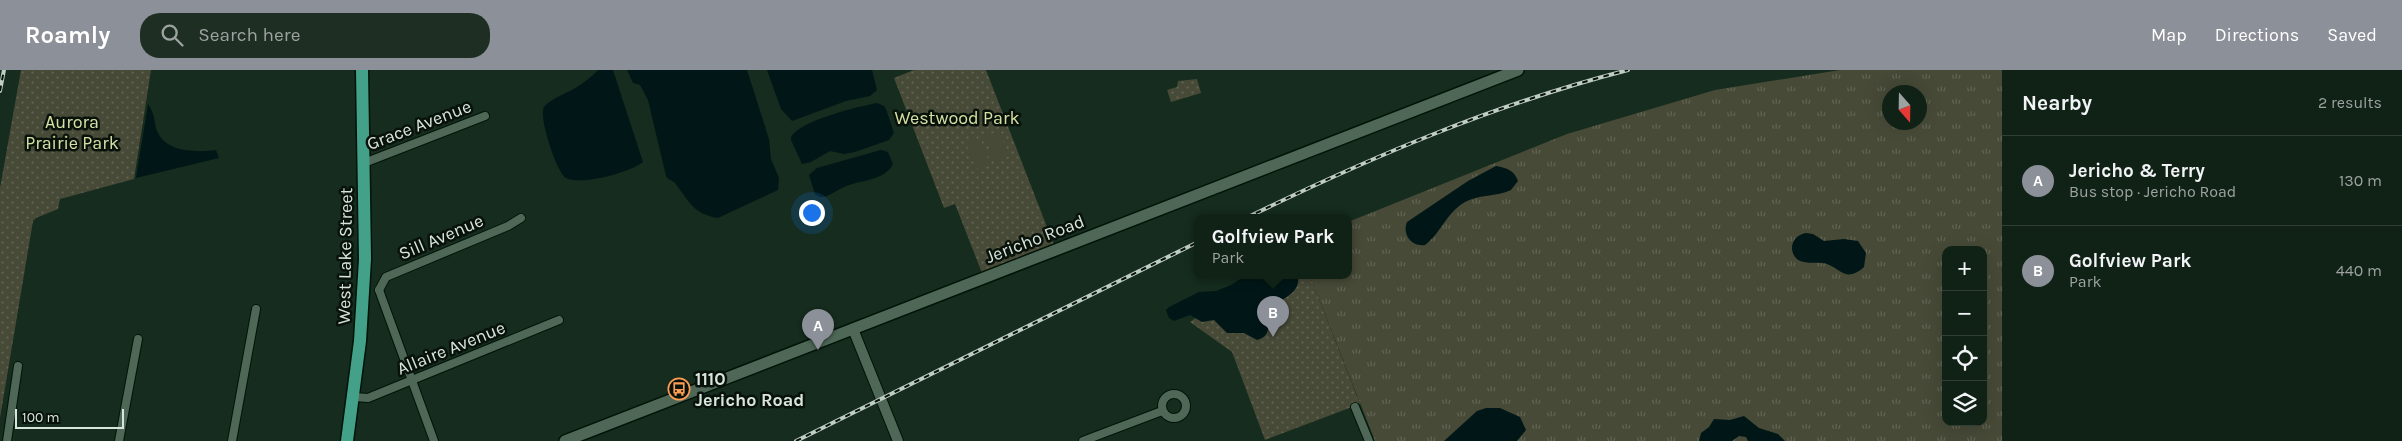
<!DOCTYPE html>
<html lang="en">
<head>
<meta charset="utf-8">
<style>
  :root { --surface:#102116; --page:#1e2e23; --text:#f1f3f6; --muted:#9ca3a1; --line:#303e35; --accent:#8c9099 }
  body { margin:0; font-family:Karla,sans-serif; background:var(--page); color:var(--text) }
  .controls { position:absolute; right:15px; bottom:15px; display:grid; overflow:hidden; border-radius:10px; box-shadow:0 5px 20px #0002 }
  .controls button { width:45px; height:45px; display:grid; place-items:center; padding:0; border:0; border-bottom:1px solid var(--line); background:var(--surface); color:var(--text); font:25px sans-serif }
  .compass { position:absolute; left:1882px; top:15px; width:45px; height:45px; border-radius:50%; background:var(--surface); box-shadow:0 5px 20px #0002; rotate:160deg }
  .scale { position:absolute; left:15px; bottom:12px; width:109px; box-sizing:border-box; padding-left:5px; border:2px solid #d7e5dc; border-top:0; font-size:14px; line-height:18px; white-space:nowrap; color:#d7e5dc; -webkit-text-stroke:4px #08120b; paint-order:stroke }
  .you { position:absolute; left:811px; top:142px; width:18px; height:18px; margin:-12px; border:4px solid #fff; border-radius:50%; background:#1a73e8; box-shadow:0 0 0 8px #1a73e833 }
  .badge { display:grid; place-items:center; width:32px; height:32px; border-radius:50%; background:var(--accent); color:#fff; font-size:16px; font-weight:700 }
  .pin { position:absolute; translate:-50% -41px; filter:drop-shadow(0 1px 2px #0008) }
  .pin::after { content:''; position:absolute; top:26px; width:18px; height:15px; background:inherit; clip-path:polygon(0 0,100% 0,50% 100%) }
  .popup { position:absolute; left:1194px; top:144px; width:158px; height:65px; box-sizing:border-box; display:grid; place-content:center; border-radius:10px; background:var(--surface); filter:drop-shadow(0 1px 4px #0005); font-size:16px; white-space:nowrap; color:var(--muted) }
  .popup b { font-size:19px; color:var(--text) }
  .popup::after { content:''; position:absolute; left:50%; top:100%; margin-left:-10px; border:10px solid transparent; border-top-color:var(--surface) }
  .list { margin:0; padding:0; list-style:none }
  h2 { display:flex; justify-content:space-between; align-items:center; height:65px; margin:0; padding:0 20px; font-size:21px }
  h2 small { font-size:16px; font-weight:400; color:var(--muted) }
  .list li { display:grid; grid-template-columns:32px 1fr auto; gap:15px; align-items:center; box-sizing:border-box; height:90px; padding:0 20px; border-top:1px solid var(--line) }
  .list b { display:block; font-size:19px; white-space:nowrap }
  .list p { margin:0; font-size:16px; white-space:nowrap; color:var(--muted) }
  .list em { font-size:16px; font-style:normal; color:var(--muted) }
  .icon { flex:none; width:28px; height:28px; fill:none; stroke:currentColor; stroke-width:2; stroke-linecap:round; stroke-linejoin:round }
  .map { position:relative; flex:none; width:2002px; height:371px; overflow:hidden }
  header { display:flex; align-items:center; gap:30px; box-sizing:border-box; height:70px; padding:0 25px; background:var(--accent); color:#fff }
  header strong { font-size:24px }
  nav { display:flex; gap:28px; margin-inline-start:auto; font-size:18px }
  .search { width:350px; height:45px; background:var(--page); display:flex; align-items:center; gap:12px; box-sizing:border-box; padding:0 18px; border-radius:20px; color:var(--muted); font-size:19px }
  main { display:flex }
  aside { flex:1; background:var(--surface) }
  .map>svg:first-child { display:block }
  .grass { fill:url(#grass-tufts); fill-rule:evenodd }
  .park { fill:url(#park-dots) }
  .pitch { fill:#474a37 }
  .water { fill:#011717 }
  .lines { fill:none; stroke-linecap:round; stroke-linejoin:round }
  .minor-casing { stroke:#001408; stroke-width:10 }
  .tertiary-casing { stroke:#001408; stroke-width:12 }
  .secondary-casing { stroke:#001408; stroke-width:14 }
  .primary-casing { stroke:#001408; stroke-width:15 }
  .minor { stroke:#4e6757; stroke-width:8 }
  .tertiary { stroke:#4e6757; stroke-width:10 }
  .secondary { stroke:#4e6757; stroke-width:11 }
  .primary { stroke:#44a189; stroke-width:12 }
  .rail-casing { stroke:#bfcec5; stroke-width:4 }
  .rail { stroke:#08120b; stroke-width:2; stroke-dasharray:5.5; stroke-linecap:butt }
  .labels { text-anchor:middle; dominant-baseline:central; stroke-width:5; stroke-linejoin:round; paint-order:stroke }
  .park-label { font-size:18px; fill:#d6e0a4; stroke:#08120b }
  .street-label { font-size:18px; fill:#d7e5dc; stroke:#08120b }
  .poi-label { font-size:18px; font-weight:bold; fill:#d7e5dc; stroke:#08120b; text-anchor:start }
</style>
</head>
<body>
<header>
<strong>Roamly</strong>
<div class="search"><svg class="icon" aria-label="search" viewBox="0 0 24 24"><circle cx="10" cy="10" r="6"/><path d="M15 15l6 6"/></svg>Search here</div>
<nav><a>Map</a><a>Directions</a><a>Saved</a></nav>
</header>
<main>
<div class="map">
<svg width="2002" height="371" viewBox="0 0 2002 371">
  <defs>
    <pattern id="grass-tufts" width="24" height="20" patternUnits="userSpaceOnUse" patternTransform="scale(1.25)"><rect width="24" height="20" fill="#474a37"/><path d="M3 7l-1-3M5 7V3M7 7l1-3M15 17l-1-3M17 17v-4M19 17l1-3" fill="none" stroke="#616453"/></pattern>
    <pattern id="park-dots" width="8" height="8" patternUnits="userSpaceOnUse" patternTransform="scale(1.25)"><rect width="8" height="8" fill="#474a37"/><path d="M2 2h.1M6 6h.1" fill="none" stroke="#616453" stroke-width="1.8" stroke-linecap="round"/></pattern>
  </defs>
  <rect width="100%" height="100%" fill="#152c1e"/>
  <path class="grass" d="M1840,0H2002V371H1375L1310,206H1348V152L1567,64L1715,20ZM1890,22H1920V52H1890ZM1946,180H1983V352H1946Z"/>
  <g class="park">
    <polygon points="21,0 151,0 134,109 60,129 58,139 36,148 33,151 0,348 0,118"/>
    <polygon points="914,0 986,0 1054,175 982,203 955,134 944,138 894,8"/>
    <polygon points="1197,9 1201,23 1171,32 1167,20 1177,17 1178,11"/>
    <polygon points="1254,206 1310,206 1360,334 1265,370 1232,282 1190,252"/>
  </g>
  <g class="pitch">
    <polygon points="999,61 1009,86 995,92 985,66"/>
    <polygon points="980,68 990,94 976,99 966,73"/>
  </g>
  <g class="water">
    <path d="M598,0H613L643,92C631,102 581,116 566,108C557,103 538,46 544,37C551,28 568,23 577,17C585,12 591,7 598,0Z"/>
    <path d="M627,0H747L769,69L771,89L779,108L778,120L718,148C693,144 689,131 675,113C671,109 669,111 666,106L648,30L640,15L633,13Z"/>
    <polygon points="767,0 872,0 877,20 870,26 846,31 792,51 781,39"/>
    <path d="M877,33L884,36L886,39L894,63L889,70L855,82L844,84L830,81L811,92L802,94L791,70V67C801,50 857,37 877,33Z"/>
    <path d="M148,34C157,48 153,52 158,63C168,83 198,82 216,80L219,88L136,108Z"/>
    <path d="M881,80L888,82L893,94C885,111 859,110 844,117C837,120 830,126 822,127C818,127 818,126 815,124L809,105L817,98Z"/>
    <path d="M1496,96C1507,98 1514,100 1518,111L1511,120C1496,127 1480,124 1465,132C1447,142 1441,163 1425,175C1411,177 1402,164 1407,152L1468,111Z"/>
    <path d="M1806,163L1813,164L1824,171L1844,169L1858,171L1866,183L1864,197C1846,213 1841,199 1827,194C1817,191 1808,195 1798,190C1787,181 1792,165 1806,163Z"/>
    <path d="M1245,206H1298C1301,224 1281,228 1271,238C1267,251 1273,266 1257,270L1244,263H1227L1214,250L1202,252L1190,245L1174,251L1169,248L1166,240L1169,237L1199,222L1216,221L1231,215Z"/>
    <polygon points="1486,338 1500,338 1520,347 1526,360 1517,371 1444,371 1477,341"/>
    <polygon points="1744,346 1759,358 1778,364 1785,371 1748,371 1746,367 1739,366 1732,371 1699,371 1701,363 1709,357 1714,349 1730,350"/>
  </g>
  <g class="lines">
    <g class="minor-casing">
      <g id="minor">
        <polyline points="364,93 485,46"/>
        <polyline points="379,220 386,207 508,156 521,148"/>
        <polyline points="379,220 434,371"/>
        <circle cx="1174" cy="336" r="12"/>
        <polyline points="354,327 368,328 559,250"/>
        <polyline points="1355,337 1369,371"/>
        <polyline points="7,371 18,296"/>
        <polyline points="119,371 138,269"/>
        <polyline points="232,371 256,239"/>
        <polyline points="1083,371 1162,341"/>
      </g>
    </g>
    <g class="tertiary-casing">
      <polyline id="tertiary" points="853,259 898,371"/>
    </g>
    <g class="secondary-casing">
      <polyline id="secondary" points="565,371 1518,0"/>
    </g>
    <g class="primary-casing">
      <polyline id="primary" points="347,371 360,271 365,189 362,0"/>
    </g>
    <use href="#minor" class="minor"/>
    <use href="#tertiary" class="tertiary"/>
    <use href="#secondary" class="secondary"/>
    <use href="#primary" class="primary"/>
    <g class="rail-casing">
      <g id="rail">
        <polyline points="0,21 4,0"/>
        <path d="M1246,148C1369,88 1495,34 1628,0"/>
        <polyline points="796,371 1198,172"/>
      </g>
    </g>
    <use href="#rail" class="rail"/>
  </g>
  <defs>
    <g id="bus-ring" transform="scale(1.125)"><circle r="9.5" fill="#08120b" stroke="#fc9d54" stroke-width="1.5"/><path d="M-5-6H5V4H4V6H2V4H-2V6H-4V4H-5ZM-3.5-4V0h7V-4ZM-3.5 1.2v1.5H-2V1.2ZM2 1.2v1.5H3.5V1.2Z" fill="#fc9d54"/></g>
  </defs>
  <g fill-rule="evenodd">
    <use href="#bus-ring" x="679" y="319"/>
  </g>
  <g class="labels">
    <g class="park-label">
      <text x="957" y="48">Westwood Park</text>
      <text x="72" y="52">Aurora<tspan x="72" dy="21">Prairie Park</tspan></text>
    </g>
    <g class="street-label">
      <text transform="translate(419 55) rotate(-21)">Grace Avenue</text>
      <text transform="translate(441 167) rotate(-23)">Sill Avenue</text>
      <text transform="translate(1035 169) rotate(-21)">Jericho Road</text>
      <text transform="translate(345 186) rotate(-89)">West Lake Street</text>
      <text transform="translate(451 278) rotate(-22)">Allaire Avenue</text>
    </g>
    <g class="poi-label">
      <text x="695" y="309">1110<tspan x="695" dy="21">Jericho Road</tspan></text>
    </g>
  </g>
</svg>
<div class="controls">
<button>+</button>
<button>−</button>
<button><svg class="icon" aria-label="locate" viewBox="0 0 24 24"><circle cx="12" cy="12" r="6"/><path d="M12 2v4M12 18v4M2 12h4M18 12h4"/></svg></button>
<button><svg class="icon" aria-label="layers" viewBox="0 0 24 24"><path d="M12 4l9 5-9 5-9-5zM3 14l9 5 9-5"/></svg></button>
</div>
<svg class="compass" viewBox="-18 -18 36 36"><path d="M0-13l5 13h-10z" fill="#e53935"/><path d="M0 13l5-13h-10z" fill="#9ca3a1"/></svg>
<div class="scale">100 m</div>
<div class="you"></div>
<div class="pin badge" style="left:818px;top:280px">A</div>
<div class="pin badge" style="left:1273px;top:267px">B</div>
<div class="popup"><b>Golfview Park</b>Park</div>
</div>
<aside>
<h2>Nearby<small>2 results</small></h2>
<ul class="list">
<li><span class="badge">A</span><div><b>Jericho &amp; Terry</b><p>Bus stop · Jericho Road</p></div><em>130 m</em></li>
<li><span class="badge">B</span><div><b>Golfview Park</b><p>Park</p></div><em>440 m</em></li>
</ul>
</aside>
</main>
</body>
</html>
